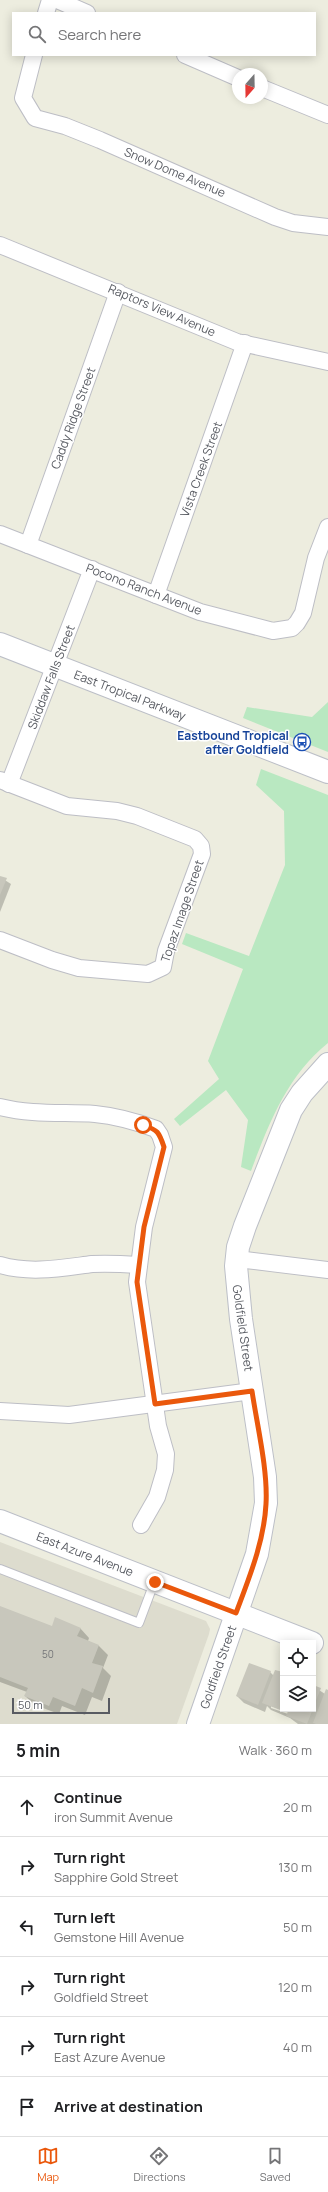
<!DOCTYPE html>
<html lang="en">
<head>
<meta charset="utf-8">
<style>
  :root { --surface:#fff; --page:#f2f2f2; --text:#202124; --muted:#757577; --line:#e0e0e0; --accent:#ea580c }
  body { margin:0; font-family:Manrope,sans-serif; background:var(--page); color:var(--text) }
  .controls { position:absolute; right:12px; bottom:12px; display:grid; overflow:hidden; border-radius:0px; box-shadow:0 2px 10px #0003 }
  .controls button { width:36px; height:36px; display:grid; place-items:center; padding:0; border:0; border-bottom:1px solid var(--line); background:var(--surface); color:var(--text); font:20px sans-serif }
  .compass { position:absolute; left:232px; top:68px; width:36px; height:36px; border-radius:50%; background:var(--surface); box-shadow:0 2px 10px #0003; rotate:200deg }
  .scale { position:absolute; left:12px; bottom:10px; width:98px; box-sizing:border-box; padding-left:4px; border:2px solid #585b62; border-top:0; font-size:11px; line-height:14px; white-space:nowrap; color:#585b62; -webkit-text-stroke:3px #fff; paint-order:stroke }
  .stop { position:absolute; width:12px; height:12px; margin:-9px; border:3px solid #ea580c; border-radius:50%; background:#fff }
  .stop.end { background:#ea580c; border-color:#fff; box-shadow:0 1px 4px #0008 }
  .list { margin:0; padding:0; list-style:none }
  h2 { display:flex; justify-content:space-between; align-items:center; height:52px; margin:0; padding:0 16px; font-size:17px }
  h2 small { font-size:13px; font-weight:400; color:var(--muted) }
  .list li { display:grid; grid-template-columns:26px 1fr auto; gap:12px; align-items:center; box-sizing:border-box; height:60px; padding:0 16px; border-top:1px solid var(--line) }
  .list b { display:block; font-size:15px; white-space:nowrap }
  .list p { margin:0; font-size:13px; white-space:nowrap; color:var(--muted) }
  .list em { font-size:13px; font-style:normal; color:var(--muted) }
  .icon { flex:none; width:22px; height:22px; fill:none; stroke:currentColor; stroke-width:2; stroke-linecap:round; stroke-linejoin:round }
  .map { position:relative; flex:none; width:328px; height:1724px; overflow:hidden }
  .search { position:absolute; background:var(--surface); box-shadow:0 2px 10px #0003; left:12px; right:12px; top:12px; height:44px; display:flex; align-items:center; gap:10px; box-sizing:border-box; padding:0 14px; border-radius:0px; color:var(--muted); font-size:15px }
  .sheet { height:412px; background:var(--surface) }
  nav { display:flex; justify-content:space-around; align-items:center; box-sizing:border-box; height:56px; border-top:1px solid var(--line); background:var(--surface); font-size:11px; color:var(--muted) }
  nav a { display:grid; justify-items:center; gap:2px }
  nav .on { color:var(--accent) }
  .map>svg:first-child { display:block }
  .education { fill:#dddcce }
  .green { fill:#b9e8c1 }
  .shadow { fill:#0003; fill-rule:evenodd }
  .building { fill:#c8c7bc }
  .lines { fill:none; stroke-linecap:round; stroke-linejoin:round }
  .lane-casing { stroke:#bdbec5; stroke-width:10 }
  .street-casing { stroke:#bdbec5; stroke-width:18 }
  .secondary-casing { stroke:#bcbfc7; stroke-width:24 }
  .lane { stroke:#fff; stroke-width:8 }
  .street { stroke:#fff; stroke-width:16 }
  .secondary { stroke:#fff; stroke-width:22 }
  .route { stroke:#ea580c; stroke-width:5 }
  .labels { text-anchor:middle; dominant-baseline:central; stroke-width:3; stroke-linejoin:round; paint-order:stroke }
  .number-label { font-size:10px; fill:#747678 }
  .street-label { font-size:12px; fill:#585b62; stroke:#fff }
  .transit-label { font-size:12px; font-weight:bold; fill:#164399; stroke:#fff; text-anchor:end }
</style>
</head>
<body>
<div class="map">
<svg width="328" height="1724" viewBox="0 0 328 1724">
  <rect width="100%" height="100%" fill="#ededdf"/>
  <polygon class="education" points="0,1542 206,1621 210,1629 209,1634 177,1724 0,1724"/>
  <g class="green">
    <polygon points="328,702 328,752 243,718 247,707 312,717"/>
    <path d="M261,769L328,795V1043C287,1076 269,1123 251,1171L241,1167L248,1120L226,1090L180,1126L174,1119L219,1079L208,1061L243,969L182,944L186,933L249,956L285,865L284,811L256,785Z"/>
  </g>
  <g class="shadow">
    <polygon points="0,877 11,884 0,912"/>
    <polygon points="0,1607 52,1627 80,1628 89,1638 88,1641 99,1646 108,1655 103,1668 111,1676 102,1701 92,1697 85,1715 62,1706 59,1714 35,1705 25,1696 27,1692 0,1682"/>
    <path d="M270,1672L274,1676L283,1674V1709H313V1686L325,1694L328,1691V1724H298L290,1718L271,1710L267,1706L265,1712L244,1703L237,1696ZM271,1706L288,1712V1714L271,1708Z"/>
  </g>
  <g class="building">
    <polygon points="0,876 7,878 0,895"/>
    <polygon points="0,1606 52,1626 55,1617 81,1628 77,1636 99,1645 92,1663 103,1666 93,1693 82,1688 75,1706 53,1697 49,1706 24,1696 28,1688 0,1677"/>
    <polygon points="249,1663 271,1671 258,1705 236,1696"/>
    <polygon points="275,1670 283,1672 283,1711 262,1703"/>
    <polygon points="313,1685 321,1688 313,1708"/>
    <polygon points="326,1689 328,1690 328,1724 316,1724 313,1723"/>
    <polygon points="289,1709 313,1709 307,1724 286,1716"/>
  </g>
  <g class="lines">
    <g class="lane-casing">
      <polyline id="lane" points="0,1569 139,1623 154,1583"/>
    </g>
    <g class="street-casing">
      <g id="street">
        <polyline points="57,0 87,13"/>
        <polyline points="46,13 50,0"/>
        <polyline points="34,55 23,98 35,118 65,126 100,140 275,217 293,223 328,227"/>
        <polyline points="185,55 238,78"/>
        <polyline points="262,88 328,115"/>
        <polyline points="0,245 237,342 328,362"/>
        <polyline points="0,534 200,612 273,631 292,628 297,623 303,613 316,558 328,527"/>
        <polyline points="28,545 118,292"/>
        <polyline points="156,595 245,343"/>
        <polyline points="0,780 67,806 117,811 137,816 195,839 201,846 202,854 166,951 163,967 148,974 79,968 52,960 0,940"/>
        <polyline points="9,784 92,569"/>
        <path d="M0,1107C32,1115 63,1112 95,1114C116,1116 137,1122 156,1129L160,1135L164,1147L144,1227L137,1282L158,1426L166,1454L165,1470L157,1497L141,1525"/>
        <polyline points="237,1259 328,1270"/>
        <path d="M0,1265C31,1274 61,1268 92,1264C108,1263 124,1264 139,1265"/>
        <polyline points="0,1411 69,1415 252,1391"/>
      </g>
    </g>
    <g class="secondary-casing">
      <g id="secondary">
        <polyline points="0,644 328,772"/>
        <polyline points="0,1521 312,1643"/>
        <polyline points="198,1724 257,1554 266,1503 265,1477 241,1319 236,1266 238,1247 245,1226 291,1110 302,1093 328,1064"/>
      </g>
    </g>
    <use href="#lane" class="lane"/>
    <use href="#street" class="street"/>
    <use href="#secondary" class="secondary"/>
  </g>
  <g class="lines">
    <path class="route" d="M143,1125C158,1130 159,1132 164,1147L144,1227L137,1282L155,1404L252,1391C257,1425 268,1470 266,1504C264,1542 249,1578 236,1613L155,1582"/>
  </g>
  <defs>
    <g id="bus-ring" transform="scale(0.9)"><circle r="9.5" fill="#fff" stroke="#1a4fb4" stroke-width="1.5"/><path d="M-5-6H5V4H4V6H2V4H-2V6H-4V4H-5ZM-3.5-4V0h7V-4ZM-3.5 1.2v1.5H-2V1.2ZM2 1.2v1.5H3.5V1.2Z" fill="#1a4fb4"/></g>
  </defs>
  <g fill-rule="evenodd">
    <use href="#bus-ring" x="302" y="742"/>
  </g>
  <g class="labels">
    <g class="number-label">
      <text x="48" y="1654">50</text>
    </g>
    <g class="street-label">
      <text transform="translate(175 172) rotate(23)">Snow Dome Avenue</text>
      <text transform="translate(162 310) rotate(23)">Raptors View Avenue</text>
      <text transform="translate(73 418) rotate(-70)">Caddy Ridge Street</text>
      <text transform="translate(201 469) rotate(-70)">Vista Creek Street</text>
      <text transform="translate(144 589) rotate(21)">Pocono Ranch Avenue</text>
      <text transform="translate(51 677) rotate(-69)">Skiddaw Falls Street</text>
      <text transform="translate(130 695) rotate(21)">East Tropical Parkway</text>
      <text transform="translate(182 911) rotate(-71)">Topaz Image Street</text>
      <text transform="translate(243 1328) rotate(82)">Goldfield Street</text>
      <text transform="translate(85 1554) rotate(21)">East Azure Avenue</text>
      <text transform="translate(218 1667) rotate(-71)">Goldfield Street</text>
    </g>
    <g class="transit-label">
      <text x="289" y="735">Eastbound Tropical<tspan x="289" dy="14">after Goldfield</tspan></text>
    </g>
  </g>
</svg>
<div class="controls">
<button><svg class="icon" aria-label="locate" viewBox="0 0 24 24"><circle cx="12" cy="12" r="6"/><path d="M12 2v4M12 18v4M2 12h4M18 12h4"/></svg></button>
<button><svg class="icon" aria-label="layers" viewBox="0 0 24 24"><path d="M12 4l9 5-9 5-9-5zM3 14l9 5 9-5"/></svg></button>
</div>
<svg class="compass" viewBox="-18 -18 36 36"><path d="M0-13l5 13h-10z" fill="#e53935"/><path d="M0 13l5-13h-10z" fill="#757577"/></svg>
<div class="scale">50 m</div>
<div class="stop" style="left:143px;top:1125px"></div>
<div class="stop end" style="left:155px;top:1582px"></div>
<div class="search"><svg class="icon" aria-label="search" viewBox="0 0 24 24"><circle cx="10" cy="10" r="6"/><path d="M15 15l6 6"/></svg>Search here</div>
</div>
<section class="sheet">
<h2>5 min<small>Walk · 360 m</small></h2>
<ul class="list">
<li><svg class="icon" aria-label="ahead" viewBox="0 0 24 24"><path d="M12 20V5M6 11l6-6 6 6"/></svg><div><b>Continue</b><p>iron Summit Avenue</p></div><em>20 m</em></li>
<li><svg class="icon" aria-label="right" viewBox="0 0 24 24"><path d="M7 20v-9h11M14 6l5 5-5 5"/></svg><div><b>Turn right</b><p>Sapphire Gold Street</p></div><em>130 m</em></li>
<li><svg class="icon" aria-label="left" viewBox="0 0 24 24"><path d="M17 20v-9H6M10 6l-5 5 5 5"/></svg><div><b>Turn left</b><p>Gemstone Hill Avenue</p></div><em>50 m</em></li>
<li><svg class="icon" aria-label="right" viewBox="0 0 24 24"><path d="M7 20v-9h11M14 6l5 5-5 5"/></svg><div><b>Turn right</b><p>Goldfield Street</p></div><em>120 m</em></li>
<li><svg class="icon" aria-label="right" viewBox="0 0 24 24"><path d="M7 20v-9h11M14 6l5 5-5 5"/></svg><div><b>Turn right</b><p>East Azure Avenue</p></div><em>40 m</em></li>
<li><svg class="icon" aria-label="arrive" viewBox="0 0 24 24"><path d="M6 21V4h12l-3 4 3 4H6"/></svg><div><b>Arrive at destination</b></div></li>
</ul>
</section>
<nav>
<a class="on"><svg class="icon" aria-label="map" viewBox="0 0 24 24"><path d="M3 6l6-2 6 2 6-2v14l-6 2-6-2-6 2zM9 4v14M15 6v14"/></svg>Map</a>
<a><svg class="icon" aria-label="directions" viewBox="0 0 24 24"><path d="M12 3l9 9-9 9-9-9zM9 14v-3h6M13 9l2 2-2 2"/></svg>Directions</a>
<a><svg class="icon" aria-label="saved" viewBox="0 0 24 24"><path d="M7 4h10v16l-5-4-5 4z"/></svg>Saved</a>
</nav>
</body>
</html>
